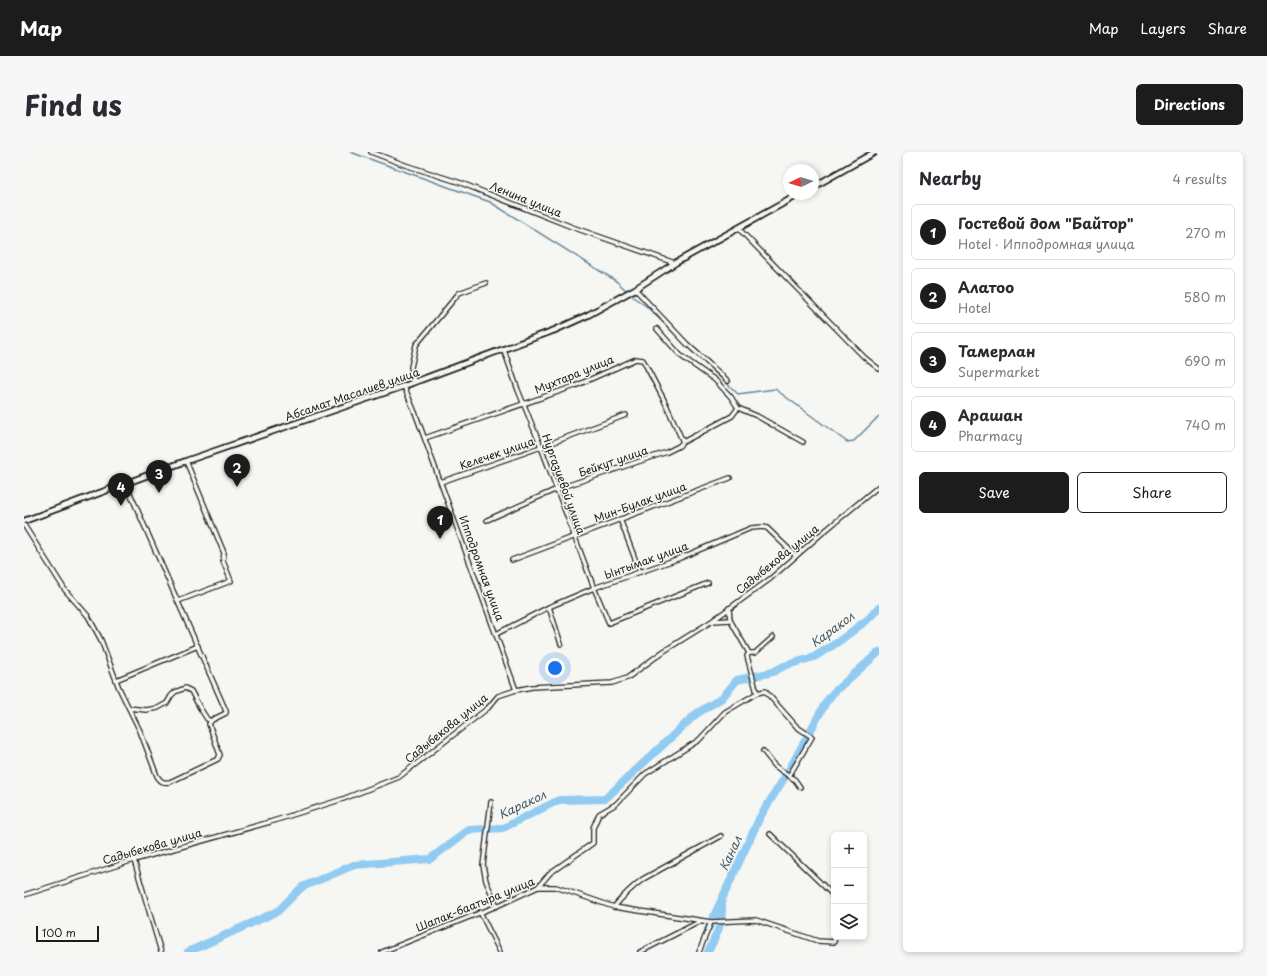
<!DOCTYPE html>
<html lang="en">
<head>
<meta charset="utf-8">
<style>
  :root { --surface:#fff; --page:#f7f7f7; --text:#2b2b33; --muted:#7c7c81; --line:#e1e1e2; --accent:#1c1c1c }
  body { margin:0; font-family:"Playpen Sans",sans-serif; background:var(--page); color:var(--text) }
  .controls { position:absolute; right:12px; bottom:12px; display:grid; overflow:hidden; border-radius:6px; box-shadow:0 2px 6px #0003 }
  .controls button { width:36px; height:36px; display:grid; place-items:center; padding:0; border:0; border-bottom:1px solid var(--line); background:var(--surface); color:var(--text); font:20px sans-serif }
  .compass { position:absolute; left:759px; top:12px; width:36px; height:36px; border-radius:50%; background:var(--surface); box-shadow:0 2px 6px #0003; rotate:266deg }
  .scale { position:absolute; left:12px; bottom:10px; width:63px; box-sizing:border-box; padding-left:4px; border:2px solid #1c1c1c; border-top:0; font-size:11px; line-height:14px; white-space:nowrap; color:#1c1c1c; -webkit-text-stroke:3px #f6f6f2; paint-order:stroke }
  .you { position:absolute; left:531px; top:516px; width:14px; height:14px; margin:-10px; border:3px solid #fff; border-radius:50%; background:#1a73e8; box-shadow:0 0 0 6px #1a73e833 }
  .badge { display:grid; place-items:center; width:26px; height:26px; border-radius:50%; background:var(--accent); color:#fff; font-size:13px; font-weight:700 }
  .pin { position:absolute; translate:-50% -33px; filter:drop-shadow(0 1px 2px #0008) }
  .pin::after { content:''; position:absolute; top:21px; width:14px; height:12px; background:inherit; clip-path:polygon(0 0,100% 0,50% 100%) }
  .list { margin:0; padding:0; list-style:none }
  h2 { display:flex; justify-content:space-between; align-items:center; height:52px; margin:0; padding:0 16px; font-size:17px }
  h2 small { font-size:13px; font-weight:400; color:var(--muted) }
  .list li { display:grid; grid-template-columns:26px 1fr auto; gap:12px; align-items:center; box-sizing:border-box; height:56px; margin:0 8px 8px; padding:0 8px; border:1px solid var(--line); border-radius:6px }
  .list b { display:block; font-size:15px; white-space:nowrap }
  .list p { margin:0; font-size:13px; white-space:nowrap; color:var(--muted) }
  .list em { font-size:13px; font-style:normal; color:var(--muted) }
  .actions { display:flex; gap:8px; padding:12px 16px }
  .actions a { flex:1; padding:9px 0; border:1px solid var(--accent); border-radius:6px; text-align:center; font-size:14px; color:var(--accent) }
  .actions .main { background:var(--accent); color:#fff }
  .icon { flex:none; width:22px; height:22px; fill:none; stroke:currentColor; stroke-width:2; stroke-linecap:round; stroke-linejoin:round }
  .map { position:relative; flex:none; width:855px; height:800px; overflow:hidden; border-radius:6px }
  header { display:flex; align-items:center; gap:24px; box-sizing:border-box; height:56px; padding:0 20px; background:var(--accent); color:#fff }
  header strong { font-size:19px }
  nav { display:flex; gap:22px; margin-inline-start:auto; font-size:14px }
  .intro { display:flex; align-items:center; justify-content:space-between; box-sizing:border-box; height:96px; padding:0 24px }
  h1 { margin:0; font-size:28px }
  .button { padding:10px 18px; border-radius:6px; background:var(--accent); color:#fff; font-size:14px; font-weight:700 }
  main { display:flex; gap:24px; padding:0 24px }
  aside { flex:1; background:var(--surface); border-radius:6px; box-shadow:0 2px 6px #0003 }
  .map>svg:first-child { display:block }
  .lines { fill:none; stroke-linecap:round; stroke-linejoin:round }
  .stream { stroke:#62859c; stroke-width:1.5 }
  .river { stroke:#91cbf1; stroke-width:8 }
  .minor-casing { stroke:#1c1c1c; stroke-width:6 }
  .tertiary-casing { stroke:#1c1c1c; stroke-width:8 }
  .minor { stroke:#f6f6f2; stroke-width:3.5 }
  .tertiary { stroke:#f6f6f2; stroke-width:4.5 }
  .labels { text-anchor:middle; dominant-baseline:central; stroke-width:3; stroke-linejoin:round; paint-order:stroke }
  .street-label { font-size:11px; fill:#1c1c1c; stroke:#f6f6f2 }
  .water-label { font-size:12px; font-style:italic; fill:#455967; stroke:#f6f6f2 }
</style>
</head>
<body>
<header>
<strong>Map</strong>
<nav><a>Map</a><a>Layers</a><a>Share</a></nav>
</header>
<div class="intro"><h1>Find us</h1><a class="button">Directions</a></div>
<main>
<div class="map">
<svg width="855" height="800" viewBox="0 0 855 800">
  <rect width="100%" height="100%" fill="#f6f6f2"/>
  <filter id="ink" filterUnits="userSpaceOnUse"><feTurbulence type="fractalNoise" baseFrequency=".025" numOctaves="2"/><feDisplacementMap in="SourceGraphic" scale="8" xChannelSelector="R" yChannelSelector="G"/><feConvolveMatrix kernelMatrix="1 2 1 2 8 2 1 2 1" color-interpolation-filters="sRGB"/></filter>
  <g filter="url(#ink)">
    <g class="lines">
      <g class="stream">
        <polyline points="326,0 466,50 592,129 602,138"/>
        <polyline points="609,145 622,154 655,186"/>
        <polyline points="675,205 714,242 751,237 823,290 830,289 855,264"/>
      </g>
      <g class="river">
        <polyline points="684,777 736,665 764,620 802,550 809,541 855,500"/>
        <polyline points="164,800 254,759 278,735 330,713 406,707 445,678 479,676 535,648 581,647 672,562 698,546 713,528 749,520 760,514 790,505 814,490 843,468 855,456"/>
        <path d="M684,800C694,780 699,771 698,748"/>
      </g>
      <g class="minor-casing">
        <g id="minor">
          <polyline points="347,0 381,13 437,31 548,75 651,111"/>
          <polyline points="715,77 840,205 855,217"/>
          <polyline points="611,137 663,192 704,229"/>
          <polyline points="633,177 657,204 691,228 707,245 714,256 733,264 779,290"/>
          <polyline points="480,198 494,238 517,295 570,436 585,471 684,431"/>
          <polyline points="390,230 387,215 392,193 435,141 462,131"/>
          <polyline points="380,234 392,263 492,538"/>
          <polyline points="401,286 551,234 612,207 619,208 640,248 659,290"/>
          <polyline points="417,330 517,295 602,263"/>
          <polyline points="596,367 616,420"/>
          <polyline points="463,368 533,337 643,300 655,294 659,290 708,264 714,256"/>
          <path d="M0,373L41,438L64,464L77,488L95,536L116,579L133,624C137,630 139,631 146,630L194,607L196,603L185,572L188,568L202,561V559L102,332"/>
          <polyline points="488,408 706,326"/>
          <polyline points="154,449 207,429 199,409 200,401 162,309"/>
          <polyline points="525,455 537,492"/>
          <polyline points="705,456 706,468"/>
          <polyline points="689,469 706,468 725,501 723,504 733,541"/>
          <polyline points="472,482 525,455 570,436 656,406 727,376 739,375 743,376 772,404"/>
          <polyline points="725,501 731,501 749,485"/>
          <polyline points="92,528 174,494"/>
          <polyline points="105,556 122,558 134,556 143,551 147,544 151,540 161,536 167,539 176,556 183,567 187,569"/>
          <polyline points="739,599 751,614 771,628 776,635"/>
          <polyline points="467,650 459,713 462,729 473,754"/>
          <polyline points="746,682 808,742 810,755"/>
          <polyline points="110,708 137,800"/>
          <polyline points="514,735 526,721 569,691 569,676 575,662 592,652 621,622 675,588 701,560 733,541 741,539 773,575 788,585 765,624"/>
          <polyline points="0,743 110,708 246,670 319,647 375,625 464,556 474,544 492,538 508,535 588,531 603,526 640,499 688,469 746,427 796,383 855,334"/>
          <path d="M590,755C599,744 608,735 619,727L697,684"/>
          <polyline points="456,760 476,800"/>
          <polyline points="358,800 473,754 514,735 532,735 590,755 687,770 732,768 794,789 810,790 811,785"/>
          <polyline points="616,800 677,769"/>
          <polyline points="675,800 687,770"/>
        </g>
      </g>
      <g class="tertiary-casing">
        <g id="tertiary">
          <polyline points="789,35 851,0"/>
          <polyline points="0,369 162,309 380,234 531,178 564,163 611,137 651,111 776,42"/>
        </g>
      </g>
      <use href="#minor" class="minor"/>
      <use href="#tertiary" class="tertiary"/>
    </g>
  </g>
  <g class="labels">
    <g class="street-label">
      <text transform="translate(502 47) rotate(22)">Ленина улица</text>
      <text transform="translate(550 222) rotate(-22)">Мухтара улица</text>
      <text transform="translate(328 242) rotate(-19)">Абсамат Масалиев улица</text>
      <text transform="translate(473 301) rotate(-19)">Келечек улица</text>
      <text transform="translate(589 309) rotate(-19)">Бейкут улица</text>
      <text transform="translate(540 332) rotate(70)">Нургазиевой улица</text>
      <text transform="translate(616 350) rotate(-20)">Мин-Булак улица</text>
      <text transform="translate(753 407) rotate(-39)">Садыбекова улица</text>
      <text transform="translate(622 408) rotate(-20)">Ынтымак улица</text>
      <text transform="translate(458 416) rotate(70)">Ипподромная улица</text>
      <text transform="translate(422 576) rotate(-39)">Садыбекова улица</text>
      <text transform="translate(128 694) rotate(-16)">Садыбекова улица</text>
      <text transform="translate(451 752) rotate(-22)">Шапак-баатыра улица</text>
    </g>
    <g class="water-label">
      <text transform="translate(808 477) rotate(-36)">Каракол</text>
      <text transform="translate(498 652) rotate(-25)">Каракол</text>
      <text transform="translate(706 701) rotate(-65)">Канал</text>
    </g>
  </g>
</svg>
<div class="controls">
<button>+</button>
<button>−</button>
<button><svg class="icon" aria-label="layers" viewBox="0 0 24 24"><path d="M12 4l9 5-9 5-9-5zM3 14l9 5 9-5"/></svg></button>
</div>
<svg class="compass" viewBox="-18 -18 36 36"><path d="M0-13l5 13h-10z" fill="#e53935"/><path d="M0 13l5-13h-10z" fill="#7c7c81"/></svg>
<div class="scale">100 m</div>
<div class="you"></div>
<div class="pin badge" style="left:416px;top:387px">1</div>
<div class="pin badge" style="left:213px;top:335px">2</div>
<div class="pin badge" style="left:135px;top:341px">3</div>
<div class="pin badge" style="left:97px;top:354px">4</div>
</div>
<aside>
<h2>Nearby<small>4 results</small></h2>
<ul class="list">
<li><span class="badge">1</span><div><b>Гостевой дом &quot;Байтор&quot;</b><p>Hotel · Ипподромная улица</p></div><em>270 m</em></li>
<li><span class="badge">2</span><div><b>Алатоо</b><p>Hotel</p></div><em>580 m</em></li>
<li><span class="badge">3</span><div><b>Тамерлан</b><p>Supermarket</p></div><em>690 m</em></li>
<li><span class="badge">4</span><div><b>Арашан</b><p>Pharmacy</p></div><em>740 m</em></li>
</ul>
<div class="actions"><a class="main">Save</a><a>Share</a></div>
</aside>
</main>
</body>
</html>
